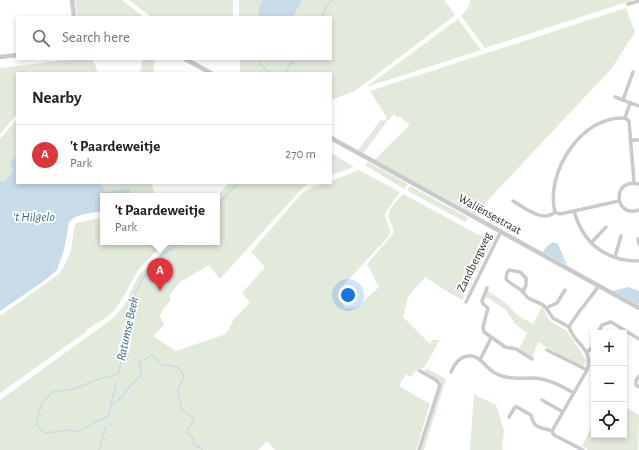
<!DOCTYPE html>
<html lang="en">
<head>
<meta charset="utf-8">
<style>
  :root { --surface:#fff; --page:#f6f6f6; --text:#222; --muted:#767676; --line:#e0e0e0; --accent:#dd363c }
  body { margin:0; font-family:"Alegreya Sans",sans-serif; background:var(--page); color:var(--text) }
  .controls { position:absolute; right:12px; bottom:12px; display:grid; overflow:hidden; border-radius:0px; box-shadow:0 2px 6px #0003 }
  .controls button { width:36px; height:36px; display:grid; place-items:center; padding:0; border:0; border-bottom:1px solid var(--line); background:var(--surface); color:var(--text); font:20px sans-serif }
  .you { position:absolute; left:348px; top:295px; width:14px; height:14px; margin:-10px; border:3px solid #fff; border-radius:50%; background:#1a73e8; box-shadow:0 0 0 6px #1a73e833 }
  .badge { display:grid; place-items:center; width:26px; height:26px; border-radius:50%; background:var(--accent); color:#fff; font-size:13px; font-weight:700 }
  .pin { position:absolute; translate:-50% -33px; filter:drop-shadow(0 1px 2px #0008) }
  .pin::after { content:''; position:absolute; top:21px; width:14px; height:12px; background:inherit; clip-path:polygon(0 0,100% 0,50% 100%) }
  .popup { position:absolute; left:100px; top:193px; width:120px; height:52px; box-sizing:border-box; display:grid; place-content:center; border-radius:0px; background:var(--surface); filter:drop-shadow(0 1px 3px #0005); font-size:13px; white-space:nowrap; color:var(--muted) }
  .popup b { font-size:15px; color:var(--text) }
  .popup::after { content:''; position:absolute; left:50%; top:100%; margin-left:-8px; border:8px solid transparent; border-top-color:var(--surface) }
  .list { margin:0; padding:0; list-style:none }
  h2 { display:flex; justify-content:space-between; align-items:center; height:52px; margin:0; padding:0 16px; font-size:17px }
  h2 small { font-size:13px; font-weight:400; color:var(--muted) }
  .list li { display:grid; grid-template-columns:26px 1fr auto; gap:12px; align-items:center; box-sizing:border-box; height:60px; padding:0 16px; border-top:1px solid var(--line) }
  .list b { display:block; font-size:15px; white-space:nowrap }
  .list p { margin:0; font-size:13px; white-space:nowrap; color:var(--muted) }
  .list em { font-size:13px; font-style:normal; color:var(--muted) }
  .icon { flex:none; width:22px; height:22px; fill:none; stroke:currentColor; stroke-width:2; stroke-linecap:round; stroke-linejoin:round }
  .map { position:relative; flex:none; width:639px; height:450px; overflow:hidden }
  .search { position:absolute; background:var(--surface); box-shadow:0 2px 6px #0003; left:16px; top:16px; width:316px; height:44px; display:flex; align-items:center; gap:10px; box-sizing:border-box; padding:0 14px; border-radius:0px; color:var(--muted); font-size:15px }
  .panel { position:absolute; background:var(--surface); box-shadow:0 2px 6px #0003; left:16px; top:72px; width:316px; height:112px; border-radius:0px }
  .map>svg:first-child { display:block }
  .green { fill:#e2eadb }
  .water { fill:#c7dbe9 }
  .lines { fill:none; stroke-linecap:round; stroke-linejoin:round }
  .stream { stroke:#c7dbe9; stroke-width:1.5 }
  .minor { stroke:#cacaca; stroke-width:3.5 }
  .tertiary { stroke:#cacaca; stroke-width:4.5 }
  .labels { text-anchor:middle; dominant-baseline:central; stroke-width:4; stroke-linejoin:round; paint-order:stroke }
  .street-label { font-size:12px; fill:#2d2d2d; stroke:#fff }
  .water-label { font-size:13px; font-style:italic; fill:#3f6b8b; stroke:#fff }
</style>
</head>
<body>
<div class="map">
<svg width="639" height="450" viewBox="0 0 639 450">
  <rect width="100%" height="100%" fill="#fff"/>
  <g class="green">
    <polygon points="75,0 122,0 144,17 77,17"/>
    <polygon points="129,0 233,0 233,17 151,17"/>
    <polygon points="239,0 263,0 259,17 239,17"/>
    <polygon points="302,0 444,0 455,15 355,91 331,100 331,73 240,73 240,60 244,59 331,59 331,17 293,17"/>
    <polygon points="470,0 633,0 485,48 461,16 468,8"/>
    <polygon points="626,8 635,32 612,68 475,214 374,160 410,125 399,116 398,118 394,114 387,121 363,154 358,150 381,120 384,121 387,118 370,91"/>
    <polygon points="458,19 481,50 366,87"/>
    <polygon points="74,59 93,59 98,73 17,73 17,114 0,134 0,68"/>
    <polygon points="143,59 155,59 153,73 140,73"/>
    <polygon points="17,119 17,157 9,163 11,165 13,170 4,182 0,182 0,139"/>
    <polygon points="331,153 354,167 331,175"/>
    <polygon points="368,162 406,183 408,184 404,189 365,165"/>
    <path d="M359,170L400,192L385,213C385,223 392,226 389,236L341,288L344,308L357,307L379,287L367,264L393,234C394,227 391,224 389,218C386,210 398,200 403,194L492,242L462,300L451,294L425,277L408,297L403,317L430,344L432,340H440L424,368L422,367L419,372L415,371L411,377L406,374L399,386L430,404L416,450H275L267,441L258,450H0V400L112,319L123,307L139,275L172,242H217V196L229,183H311L306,185L299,192L220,279L209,265L180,282L169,295L171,300L164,308L160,316L164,325L153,336L174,350L176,351L226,334L234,319L250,302L242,293L265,267L251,252L302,193L313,187L324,183H331V181Z"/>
    <polygon points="99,183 151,183 155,196 131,196 130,189 106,192"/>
    <polygon points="410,186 469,218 465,222 410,192 407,190"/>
    <polygon points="103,217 103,242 165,242 138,270 123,298 113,312 107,317 86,330 87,331 0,393 0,316 59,274 66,263 71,250 74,229 76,223"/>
    <polygon points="488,291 506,303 517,315 533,324 542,307 550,321 567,331 585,358 586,362 583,368 538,342 532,357 519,349 527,333 515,324 506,310 485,296"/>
    <polygon points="426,368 446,379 424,450 420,450 439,385 423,373"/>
    <polygon points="474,394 496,405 504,431 502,448 503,450 470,450"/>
    <polygon points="624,406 639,415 638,450 589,450 582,446 594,422 594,435 624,435"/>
  </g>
  <g class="water">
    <polygon points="263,0 302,0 293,17 259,17 259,8"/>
    <path d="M17,157V183H99L106,192L130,188L131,196H103V211C92,213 77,213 69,222L64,250L57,270L44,281L0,311V182H4L13,170L9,162Z"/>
    <polygon points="553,242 558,244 567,265 543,252 547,246"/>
    <polygon points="628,287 639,291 639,305 613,291"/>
  </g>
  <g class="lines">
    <g class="stream">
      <polyline points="321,17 326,7 332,0"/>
      <polyline points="260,59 260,65 271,73"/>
      <polyline points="285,73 294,59"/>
      <polyline points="217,205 238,183"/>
      <path d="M181,242C161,254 143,272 135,294L119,373L116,375L96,380L74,389L52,392L42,403L37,419V425L40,429L46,433L69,430L76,432L88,427L92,423L109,416L111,405C120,401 123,395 129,387C133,382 139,380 141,373C142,368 139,365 140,361L146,359L151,355C157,357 157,360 160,363C168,370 176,359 184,376L178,390L179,398L182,410L194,419V421L187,430V433L193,438L194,445L201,448L202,450"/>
      <polyline points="111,405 116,383"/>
      <polyline points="99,450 106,427"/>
    </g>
    <g class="minor">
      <polyline points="628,4 639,1"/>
      <polyline points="615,97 639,106"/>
      <polyline points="623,100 633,72"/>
      <polyline points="625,118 629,121 634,182"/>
      <polyline points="631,140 639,140"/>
      <path d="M639,184C611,177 614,219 639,210"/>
      <path d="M513,201C525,208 543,223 555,212"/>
      <path d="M619,201L560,214L555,212C545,172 582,115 625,118L630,103"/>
      <path d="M574,211C583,243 605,261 639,261"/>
      <polyline points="638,239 639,244"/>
      <polyline points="591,243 606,227"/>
      <polyline points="615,257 621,236"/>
      <polyline points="487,288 482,301 483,304 488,308 483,327 484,332 505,347 516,349 532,359"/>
      <polyline points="565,290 557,303 546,308 553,318 569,327"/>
      <path d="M523,292L526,285V278L520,272L509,270L507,273L506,279C510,284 516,286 521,290C524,293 526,297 530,299C537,303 540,301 546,308"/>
      <polyline points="466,302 501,231"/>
      <polyline points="598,333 602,325 611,322 639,339"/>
      <polyline points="547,350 587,370"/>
      <polyline points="587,352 594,346"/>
      <polyline points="480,360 491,338"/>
      <path d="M451,372C454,365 459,357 468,356C479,354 486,368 495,373C507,380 521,378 534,378C549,379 561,386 574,393"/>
      <polyline points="639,376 636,380 636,385 639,387"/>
      <polyline points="542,400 563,412"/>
      <path d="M509,417L515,407H517L531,415C534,429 540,427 552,431"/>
      <polyline points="419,450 440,385 436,380 420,371"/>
      <path d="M583,450L554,435L552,431L587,370C594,349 575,345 569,327C577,312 590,300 599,285"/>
    </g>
    <g class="tertiary">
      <polyline points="72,0 74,17"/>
      <polyline points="0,57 17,55"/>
      <polyline points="185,59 211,73"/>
      <polyline points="331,138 639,308"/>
    </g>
  </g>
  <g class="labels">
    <g class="street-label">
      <text transform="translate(490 214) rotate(29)">Waliënsestraat</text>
      <text transform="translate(474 262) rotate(-64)">Zandbergweg</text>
    </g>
    <g class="water-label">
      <text x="34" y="217">'t Hilgelo</text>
      <text transform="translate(128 329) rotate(-78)">Ratumse Beek</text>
    </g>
  </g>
</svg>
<div class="controls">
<button>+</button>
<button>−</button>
<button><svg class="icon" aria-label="locate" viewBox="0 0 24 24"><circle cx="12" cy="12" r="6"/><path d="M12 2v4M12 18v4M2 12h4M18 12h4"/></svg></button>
</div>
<div class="you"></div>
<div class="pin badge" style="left:160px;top:291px">A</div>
<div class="popup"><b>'t Paardeweitje</b>Park</div>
<div class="search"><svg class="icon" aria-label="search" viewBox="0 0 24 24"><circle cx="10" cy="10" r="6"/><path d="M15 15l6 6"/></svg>Search here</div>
<section class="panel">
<h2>Nearby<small></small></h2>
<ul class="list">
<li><span class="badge">A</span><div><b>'t Paardeweitje</b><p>Park</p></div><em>270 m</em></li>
</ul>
</section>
</div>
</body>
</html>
